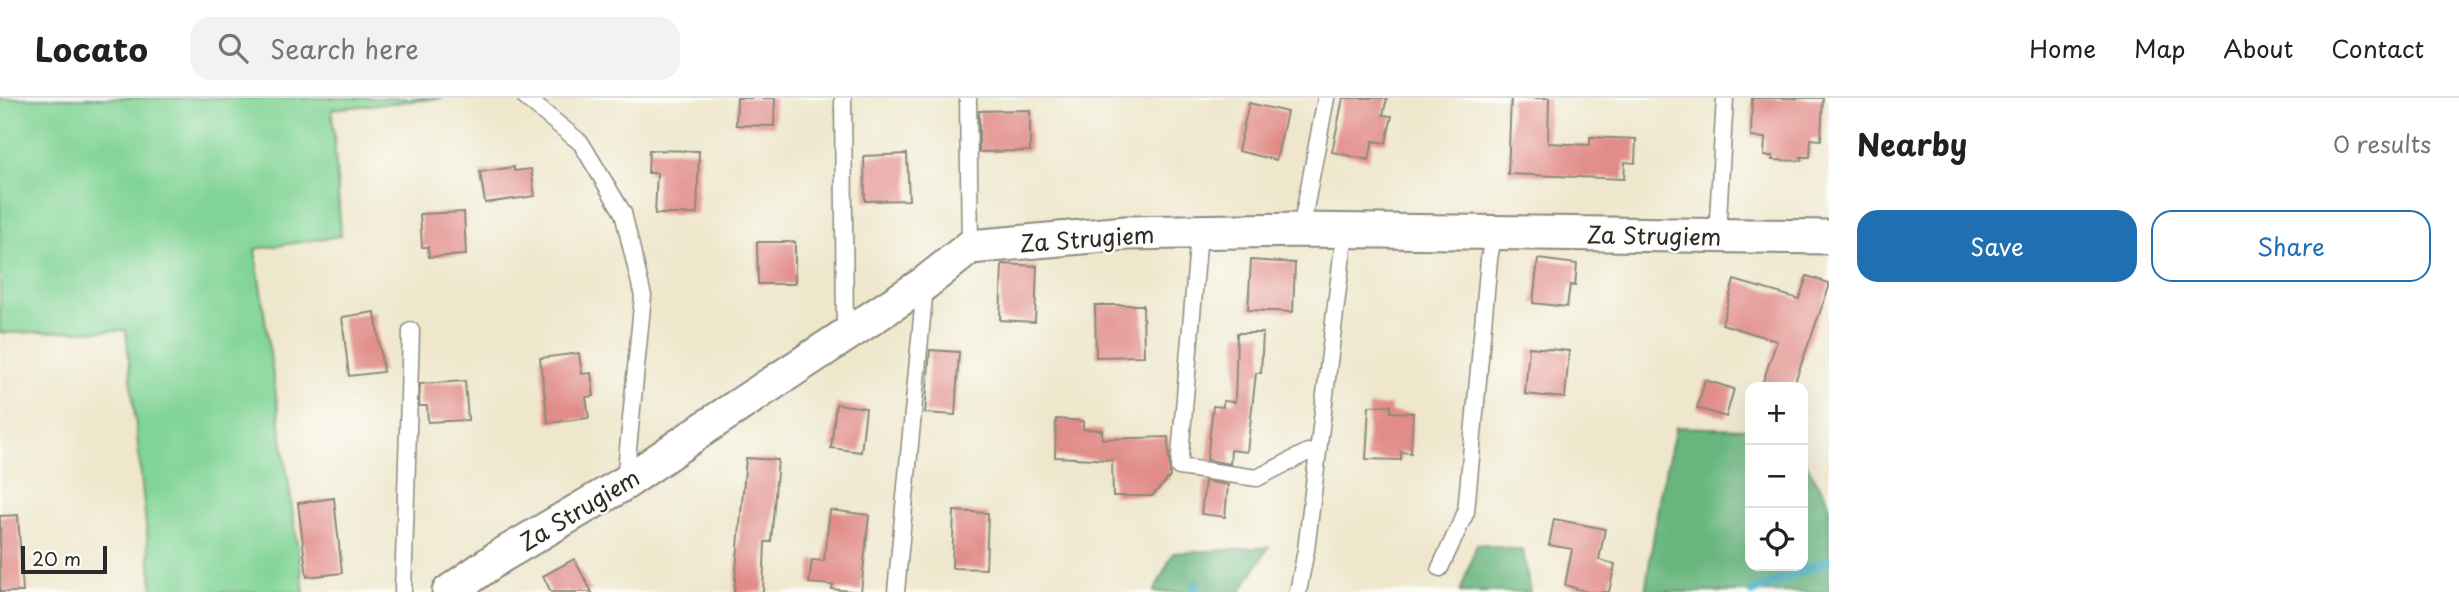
<!DOCTYPE html>
<html lang="en">
<head>
<meta charset="utf-8">
<style>
  :root { --surface:#fff; --page:#f2f2f2; --text:#202124; --muted:#757577; --line:#e0e0e0; --accent:#1f6fb2 }
  body { margin:0; font-family:"Playpen Sans",sans-serif; background:var(--page); color:var(--text) }
  .controls { position:absolute; right:21px; bottom:21px; display:grid; overflow:hidden; border-radius:14px; box-shadow:0 7px 28px #0002 }
  .controls button { width:63px; height:63px; display:grid; place-items:center; padding:0; border:0; border-bottom:2px solid var(--line); background:var(--surface); color:var(--text); font:35px sans-serif }
  .scale { position:absolute; left:21px; bottom:18px; width:86px; box-sizing:border-box; padding-left:7px; border:4px solid #2b2b2b; border-top:0; font-size:19px; line-height:24px; white-space:nowrap; color:#2b2b2b; -webkit-text-stroke:5px #fdfcf7; paint-order:stroke }
  .list { margin:0; padding:0; list-style:none }
  h2 { display:flex; justify-content:space-between; align-items:center; height:91px; margin:0; padding:0 28px; font-size:30px }
  h2 small { font-size:23px; font-weight:400; color:var(--muted) }
  .actions { display:flex; gap:14px; padding:21px 28px }
  .actions a { flex:1; padding:16px 0; border:2px solid var(--accent); border-radius:21px; text-align:center; font-size:24px; color:var(--accent) }
  .actions .main { background:var(--accent); color:#fff }
  .icon { flex:none; width:38px; height:38px; fill:none; stroke:currentColor; stroke-width:2; stroke-linecap:round; stroke-linejoin:round }
  .map { position:relative; flex:none; width:1829px; height:494px; overflow:hidden }
  header { display:flex; align-items:center; gap:42px; box-sizing:border-box; height:98px; padding:0 35px; background:var(--surface); border-bottom:2px solid var(--line) }
  header strong { font-size:33px }
  nav { display:flex; gap:38px; margin-inline-start:auto; font-size:24px }
  .search { width:490px; height:63px; background:var(--page); display:flex; align-items:center; gap:18px; box-sizing:border-box; padding:0 24px; border-radius:21px; color:var(--muted); font-size:26px }
  main { display:flex }
  aside { flex:1; background:var(--surface) }
  .map>svg:first-child { display:block }
  .green { fill:#81d495; stroke:#568060; stroke-width:2 }
  .forest { fill:#68b67e; stroke:#4a7054; stroke-width:2 }
  .lines { fill:none; stroke-linecap:round; stroke-linejoin:round }
  .stream { stroke:#3eabbd; stroke-width:9 }
  .building { fill:#e18c88 }
  .lane-casing { stroke:#8c897c; stroke-width:19 }
  .street-casing { stroke:#8c897c; stroke-width:37 }
  .lane { stroke:#fff; stroke-width:16 }
  .street { stroke:#fff; stroke-width:33 }
  .labels { text-anchor:middle; dominant-baseline:central; stroke-width:5; stroke-linejoin:round; paint-order:stroke }
  .street-label { font-size:23px; fill:#2b2b2b; stroke:#fdfcf7 }
</style>
</head>
<body>
<header>
<strong>Locato</strong>
<div class="search"><svg class="icon" aria-label="search" viewBox="0 0 24 24"><circle cx="10" cy="10" r="6"/><path d="M15 15l6 6"/></svg>Search here</div>
<nav><a>Home</a><a>Map</a><a>About</a><a>Contact</a></nav>
</header>
<main>
<div class="map">
<svg width="1829" height="494" viewBox="0 0 1829 494">
  <rect width="100%" height="100%" fill="#fdfcf7"/>
  <filter id="ink" filterUnits="userSpaceOnUse"><feTurbulence type="fractalNoise" baseFrequency=".0143" numOctaves="2"/><feDisplacementMap in="SourceGraphic" scale="14" xChannelSelector="R" yChannelSelector="G"/><feConvolveMatrix kernelMatrix="1 2 1 2 8 2 1 2 1" color-interpolation-filters="sRGB"/></filter>
  <filter id="wash" filterUnits="userSpaceOnUse"><feTurbulence type="fractalNoise" baseFrequency=".00686" numOctaves="4" result="noise"/><feDisplacementMap in="SourceGraphic" scale="28" xChannelSelector="R" yChannelSelector="G"/><feGaussianBlur stdDeviation="1.57" result="paint"/><feColorMatrix in="noise" values="0 0 0 0 0 0 0 0 0 0 0 0 0 0 0 0 0 1.4 0 .05"/><feComposite in="paint" operator="in"/></filter>
  <g filter="url(#wash)">
    <rect width="100%" height="100%" fill="#eee7cc"/>
    <polygon class="green" points="0,0 442,0 332,11 341,138 255,151 304,494 153,494 126,232 0,235"/>
    <g class="forest">
      <polygon points="1676,329 1750,331 1750,468 1803,468 1803,360 1829,404 1829,494 1645,494 1660,396"/>
      <polygon points="1477,446 1523,453 1530,494 1460,494"/>
      <polygon points="1269,449 1240,494 1154,494 1173,455"/>
    </g>
    <g class="lines">
      <g class="stream">
        <polyline points="1196,494 1196,485"/>
        <polyline points="1752,494 1829,462"/>
      </g>
    </g>
    <g id="blocks">
      <g class="building">
        <polygon points="737,0 775,0 774,28 736,27"/>
        <polygon points="1343,0 1387,0 1383,17 1392,18 1386,45 1373,43 1369,62 1332,54"/>
        <polygon points="1511,0 1549,0 1548,45 1590,47 1590,39 1636,41 1635,65 1625,64 1624,81 1508,76"/>
        <polygon points="1752,0 1823,0 1821,42 1811,41 1810,59 1801,59 1802,63 1772,62 1773,58 1764,58 1765,40 1751,39"/>
        <polygon points="1249,5 1287,14 1276,62 1238,53"/>
        <polygon points="1030,12 1030,53 979,54 979,13"/>
        <polygon points="649,52 699,53 697,116 655,116 657,75 648,75"/>
        <polygon points="907,56 909,102 865,103 864,58"/>
        <polygon points="514,69 514,73 531,71 535,98 485,105 480,74"/>
        <polygon points="464,114 466,157 429,159 428,149 422,149 420,116"/>
        <polygon points="757,144 795,144 795,186 758,186"/>
        <polygon points="1538,161 1577,166 1575,188 1570,187 1567,209 1533,205"/>
        <polygon points="1251,162 1295,165 1293,214 1248,212"/>
        <polygon points="1002,166 1037,168 1035,224 1000,222"/>
        <polygon points="1807,178 1829,185 1829,189 1793,289 1761,289 1777,243 1722,226 1734,182 1799,201"/>
        <polygon points="1095,207 1143,207 1144,258 1096,259"/>
        <polygon points="375,214 383,274 349,278 342,219"/>
        <polygon points="1237,235 1263,235 1261,275 1256,275 1247,354 1231,352 1230,366 1207,362 1213,308 1223,309 1223,303 1235,304"/>
        <polygon points="1529,249 1569,253 1565,300 1525,296"/>
        <polygon points="930,252 959,254 955,317 925,315"/>
        <polygon points="579,255 582,276 591,275 594,298 586,299 589,320 548,325 540,260"/>
        <polygon points="1705,282 1734,291 1726,319 1697,310"/>
        <polygon points="465,283 468,322 428,324 427,308 419,308 420,286"/>
        <polygon points="836,306 866,310 861,354 831,350"/>
        <polygon points="1391,307 1391,314 1413,315 1411,355 1401,354 1401,362 1366,361 1369,308"/>
        <polygon points="1056,321 1083,323 1083,331 1102,332 1102,341 1168,339 1170,379 1152,398 1113,398 1112,362 1055,359"/>
        <polygon points="746,360 778,362 771,444 765,444 763,494 734,494"/>
        <polygon points="1205,383 1228,387 1225,419 1201,416"/>
        <polygon points="334,400 342,475 307,479 298,405"/>
        <polygon points="830,412 869,417 861,494 832,491 833,487 809,485 812,462 824,463"/>
        <polygon points="954,413 988,415 986,471 952,470"/>
        <polygon points="18,417 23,494 0,494 0,418"/>
        <polygon points="1554,421 1605,431 1599,462 1615,466 1609,494 1588,494 1565,487 1572,451 1549,447"/>
        <polygon points="574,461 592,494 551,494 543,478"/>
      </g>
    </g>
  </g>
  <g filter="url(#ink)">
    <use href="#blocks" fill-opacity="0" stroke="#8c897c" stroke-width="2"/>
    <g class="lines">
      <g class="lane-casing">
        <g id="lane">
          <polyline points="526,0 581,45 623,115 643,198 625,382"/>
          <polyline points="843,0 845,239"/>
          <polyline points="968,0 970,149"/>
          <polyline points="1301,132 1326,0"/>
          <polyline points="1199,135 1179,369 1257,380 1308,354"/>
          <polyline points="1717,138 1725,0"/>
          <polyline points="1440,470 1466,414 1489,161 1494,135"/>
          <polyline points="403,494 411,233"/>
          <polyline points="896,494 925,188"/>
          <polyline points="1298,494 1306,452 1345,133"/>
        </g>
      </g>
      <g class="street-casing">
        <polyline id="street" points="449,494 499,459 625,385 709,327 925,185 970,149 1126,135 1301,132 1829,139"/>
      </g>
      <use href="#lane" class="lane"/>
      <use href="#street" class="street"/>
    </g>
  </g>
  <g class="labels">
    <g class="street-label">
      <text transform="translate(1654 137) rotate(1)">Za Strugiem</text>
      <text transform="translate(1087 140) rotate(-4)">Za Strugiem</text>
      <text transform="translate(579 411) rotate(-31)">Za Strugiem</text>
    </g>
  </g>
</svg>
<div class="controls">
<button>+</button>
<button>−</button>
<button><svg class="icon" aria-label="locate" viewBox="0 0 24 24"><circle cx="12" cy="12" r="6"/><path d="M12 2v4M12 18v4M2 12h4M18 12h4"/></svg></button>
</div>
<div class="scale">20 m</div>
</div>
<aside>
<h2>Nearby<small>0 results</small></h2>
<ul class="list">
</ul>
<div class="actions"><a class="main">Save</a><a>Share</a></div>
</aside>
</main>
</body>
</html>
